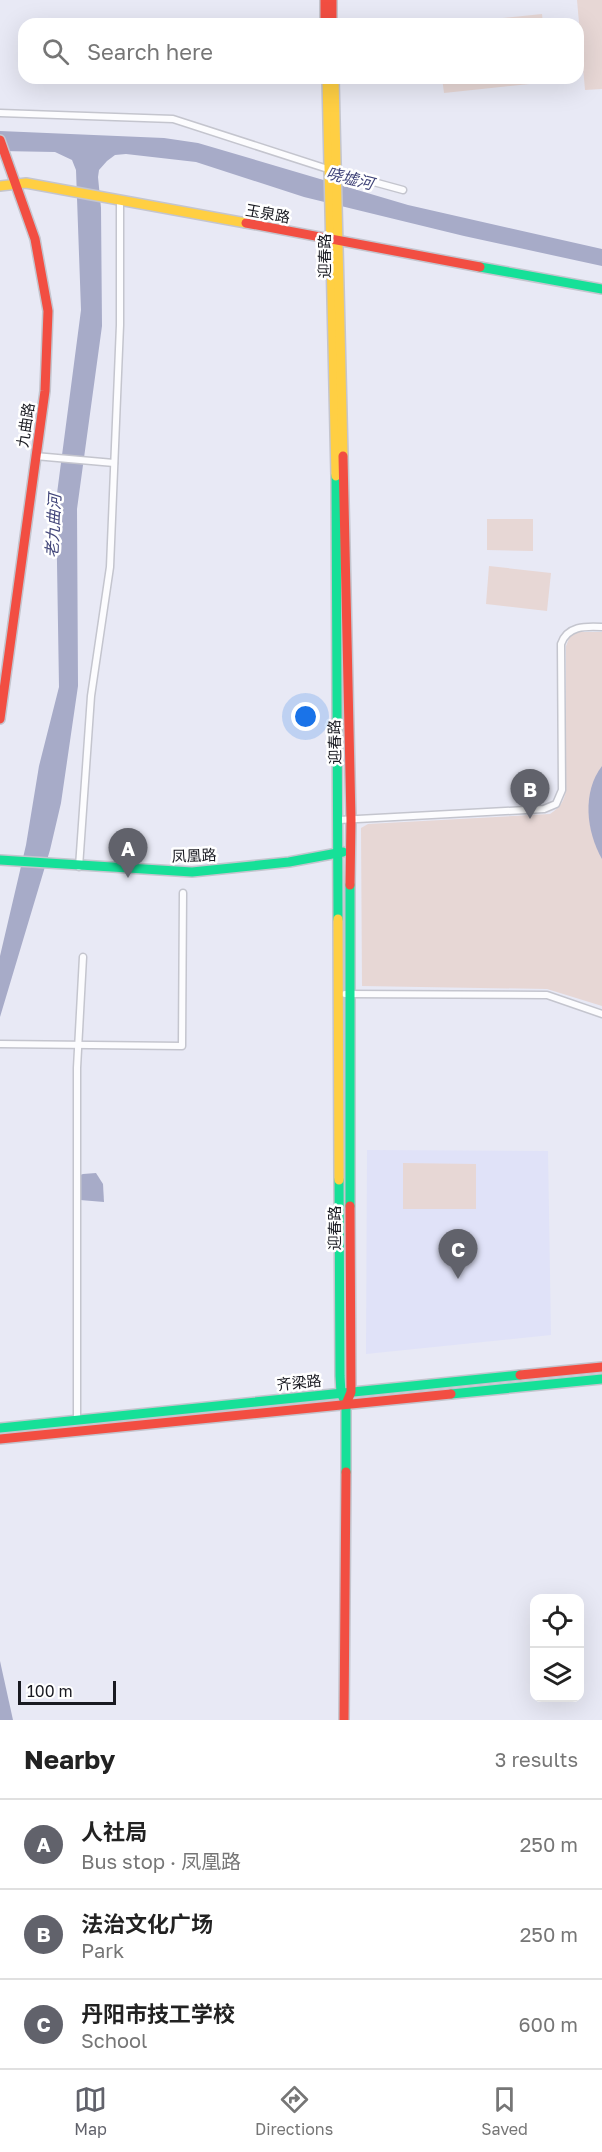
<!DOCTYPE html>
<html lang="en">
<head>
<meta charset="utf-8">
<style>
  :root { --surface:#fff; --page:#f2f2f2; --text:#222; --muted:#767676; --line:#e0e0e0; --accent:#61626b }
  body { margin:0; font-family:"Golos Text","Noto Sans SC",sans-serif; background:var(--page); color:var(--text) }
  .controls { position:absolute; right:18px; bottom:18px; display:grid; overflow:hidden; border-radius:12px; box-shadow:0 6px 24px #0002 }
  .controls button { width:54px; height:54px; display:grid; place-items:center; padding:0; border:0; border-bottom:2px solid var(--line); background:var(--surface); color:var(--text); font:30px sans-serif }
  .scale { position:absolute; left:18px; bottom:15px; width:98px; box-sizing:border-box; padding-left:6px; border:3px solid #191a21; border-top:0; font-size:16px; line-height:21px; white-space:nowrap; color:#191a21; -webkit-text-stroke:4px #fff; paint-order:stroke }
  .you { position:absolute; left:306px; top:717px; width:21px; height:21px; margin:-15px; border:4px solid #fff; border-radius:50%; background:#1a73e8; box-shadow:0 0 0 9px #1a73e833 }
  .badge { display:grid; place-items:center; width:39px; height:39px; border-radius:50%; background:var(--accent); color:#fff; font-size:20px; font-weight:700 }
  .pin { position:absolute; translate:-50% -50px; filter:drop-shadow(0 2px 3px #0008) }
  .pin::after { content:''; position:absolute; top:32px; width:21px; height:18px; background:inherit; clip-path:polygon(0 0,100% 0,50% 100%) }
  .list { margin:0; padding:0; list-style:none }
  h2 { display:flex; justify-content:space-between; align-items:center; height:78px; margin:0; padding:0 24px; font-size:26px }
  h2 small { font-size:20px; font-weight:400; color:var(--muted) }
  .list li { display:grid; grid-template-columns:39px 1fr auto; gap:18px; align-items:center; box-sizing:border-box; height:90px; padding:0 24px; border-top:2px solid var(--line) }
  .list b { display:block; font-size:22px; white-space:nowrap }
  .list p { margin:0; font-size:20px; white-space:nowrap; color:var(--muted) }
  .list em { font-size:20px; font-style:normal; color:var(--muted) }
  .icon { flex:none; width:33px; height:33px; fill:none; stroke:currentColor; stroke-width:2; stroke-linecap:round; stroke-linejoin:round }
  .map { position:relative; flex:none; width:602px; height:1720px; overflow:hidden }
  .search { position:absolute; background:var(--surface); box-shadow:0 6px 24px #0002; left:18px; right:18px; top:18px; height:66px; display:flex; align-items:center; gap:15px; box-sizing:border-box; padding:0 21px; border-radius:18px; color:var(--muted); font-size:22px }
  .sheet { height:348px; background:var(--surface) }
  nav { display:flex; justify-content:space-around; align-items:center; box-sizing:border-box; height:84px; border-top:2px solid var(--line); background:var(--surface); font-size:16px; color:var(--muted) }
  nav a { display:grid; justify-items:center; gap:3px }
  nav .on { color:var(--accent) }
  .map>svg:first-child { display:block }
  .built { fill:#e0e2f8 }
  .green { fill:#e7d7d5 }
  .water { fill:#a7abc8 }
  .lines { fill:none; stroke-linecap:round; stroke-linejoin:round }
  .street-casing { stroke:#c4c5ce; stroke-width:9 }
  .fast-casing { stroke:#c4c5ce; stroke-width:12 }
  .slow-casing { stroke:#c4c5ce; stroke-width:12 }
  .jam-casing { stroke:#c4c5ce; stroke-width:12 }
  .street { stroke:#fcfcfe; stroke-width:6 }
  .fast { stroke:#16e098; stroke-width:9 }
  .slow { stroke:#ffcf43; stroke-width:9 }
  .jam { stroke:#f24e42; stroke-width:9 }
  .labels { text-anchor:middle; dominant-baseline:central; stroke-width:5; stroke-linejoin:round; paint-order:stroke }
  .street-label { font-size:15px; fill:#191a21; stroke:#fff }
  .water-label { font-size:16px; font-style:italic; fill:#42467a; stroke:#fff }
</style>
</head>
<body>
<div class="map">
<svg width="602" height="1720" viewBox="0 0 602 1720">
  <rect width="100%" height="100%" fill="#e8e9f5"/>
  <polygon class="built" points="367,1150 548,1151 551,1335 366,1354"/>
  <g class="green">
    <polygon points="577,0 602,0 602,89 585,90"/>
    <polygon points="542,14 543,24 445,24"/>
    <polygon points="442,78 549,78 549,82 444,93"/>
    <polygon points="487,519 533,519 533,551 487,550"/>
    <polygon points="489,566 551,573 547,611 486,604"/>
    <path d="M577,632H602V1006L547,989L362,986L361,828L368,824L550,814C560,807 564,802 566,790V646L570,636Z"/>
    <polygon points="403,1163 476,1164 476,1209 403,1209"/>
  </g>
  <g class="water">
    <polygon points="0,131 164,138 198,143 408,205 602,249 602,266 464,236 304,197 196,162 126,154 115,155 107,161 99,170 98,177 101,208 102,326 77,509 78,686 61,803 50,850 0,1017 0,956 26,845 39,766 59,687 56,501 81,310 76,170 72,160 55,152 0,151"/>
    <path d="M602,766V859C586,831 582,792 602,766Z"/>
    <polygon points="83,1174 96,1173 103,1184 104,1202 80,1200 80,1175"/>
    <polygon points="0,1661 13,1720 0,1720"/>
  </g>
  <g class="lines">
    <g class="street-casing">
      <g id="street">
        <polyline points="0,113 173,119 337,172 403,190"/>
        <polyline points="35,456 114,463"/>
        <path d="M339,820L544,809L556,804L562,790L561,644C567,626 585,626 602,627"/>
        <polyline points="79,867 91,696 110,567 120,325 120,201"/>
        <polyline points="345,994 547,995 602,1014"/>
        <polyline points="0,1044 182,1046 183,893"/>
        <polyline points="77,1420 77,1068 83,957"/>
      </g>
    </g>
    <g class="fast-casing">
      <g id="fast">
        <polyline points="480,267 602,289"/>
        <polyline points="336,476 338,919"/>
        <polyline points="0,860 192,872 289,862 343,852"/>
        <polyline points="339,1180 340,1376 341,1393 346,1404 346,1472"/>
        <polyline points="350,1206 350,885"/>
        <polyline points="451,1394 602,1379"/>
        <polyline points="0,1428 520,1375"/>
      </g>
    </g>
    <g class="slow-casing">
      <g id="slow">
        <polyline points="327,78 336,476"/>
        <polyline points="334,78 343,456"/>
        <polyline points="0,186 26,183 246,223"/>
        <polyline points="338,919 339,1180"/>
      </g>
    </g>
    <g class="jam-casing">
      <g id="jam">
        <polyline points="325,0 325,24"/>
        <polyline points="332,0 332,24"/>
        <polyline points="0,140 35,239 48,311 45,391 0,719"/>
        <polyline points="246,223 480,267"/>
        <polyline points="343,456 351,820 350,885"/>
        <polyline points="520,1375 602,1367"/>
        <polyline points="346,1404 351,1392 350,1206"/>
        <polyline points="0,1439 451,1394"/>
        <polyline points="344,1720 346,1472"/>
      </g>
    </g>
    <use href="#street" class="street"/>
    <use href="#fast" class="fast"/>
    <use href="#slow" class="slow"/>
    <use href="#jam" class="jam"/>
  </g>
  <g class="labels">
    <g class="street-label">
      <text transform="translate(268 213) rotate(10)">玉泉路</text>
      <text transform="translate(324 256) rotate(-90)">迎春路</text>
      <text transform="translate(25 425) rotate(-81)">九曲路</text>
      <text transform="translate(334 742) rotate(-91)">迎春路</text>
      <text transform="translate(194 855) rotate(-2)">凤凰路</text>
      <text transform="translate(334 1228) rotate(-90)">迎春路</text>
      <text transform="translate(299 1382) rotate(-6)">齐梁路</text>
    </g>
    <g class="water-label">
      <text transform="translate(350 178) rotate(14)">哓墟河</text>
      <text transform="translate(53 526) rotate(-87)">老九曲河</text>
    </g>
  </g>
</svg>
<div class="controls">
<button><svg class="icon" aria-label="locate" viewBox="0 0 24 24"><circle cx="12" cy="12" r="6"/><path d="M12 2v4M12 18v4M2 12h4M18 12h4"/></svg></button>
<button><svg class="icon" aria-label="layers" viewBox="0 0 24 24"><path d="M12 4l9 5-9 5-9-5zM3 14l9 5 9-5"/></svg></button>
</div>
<div class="scale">100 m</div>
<div class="you"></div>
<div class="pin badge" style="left:128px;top:878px">A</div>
<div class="pin badge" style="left:530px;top:819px">B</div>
<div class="pin badge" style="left:458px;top:1279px">C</div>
<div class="search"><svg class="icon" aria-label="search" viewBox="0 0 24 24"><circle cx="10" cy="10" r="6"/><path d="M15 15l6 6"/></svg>Search here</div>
</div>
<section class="sheet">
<h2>Nearby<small>3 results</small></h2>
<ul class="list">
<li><span class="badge">A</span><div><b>人社局</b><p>Bus stop · 凤凰路</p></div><em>250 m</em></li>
<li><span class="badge">B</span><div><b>法治文化广场</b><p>Park</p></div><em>250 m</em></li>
<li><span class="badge">C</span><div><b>丹阳市技工学校</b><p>School</p></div><em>600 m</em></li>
</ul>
</section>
<nav>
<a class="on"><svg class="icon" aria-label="map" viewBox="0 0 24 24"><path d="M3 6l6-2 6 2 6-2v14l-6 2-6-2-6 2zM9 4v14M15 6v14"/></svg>Map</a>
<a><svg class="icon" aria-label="directions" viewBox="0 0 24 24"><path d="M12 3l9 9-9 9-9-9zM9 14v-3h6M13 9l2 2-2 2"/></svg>Directions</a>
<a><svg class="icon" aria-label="saved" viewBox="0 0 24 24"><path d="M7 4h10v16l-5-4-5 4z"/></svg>Saved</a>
</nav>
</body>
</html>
